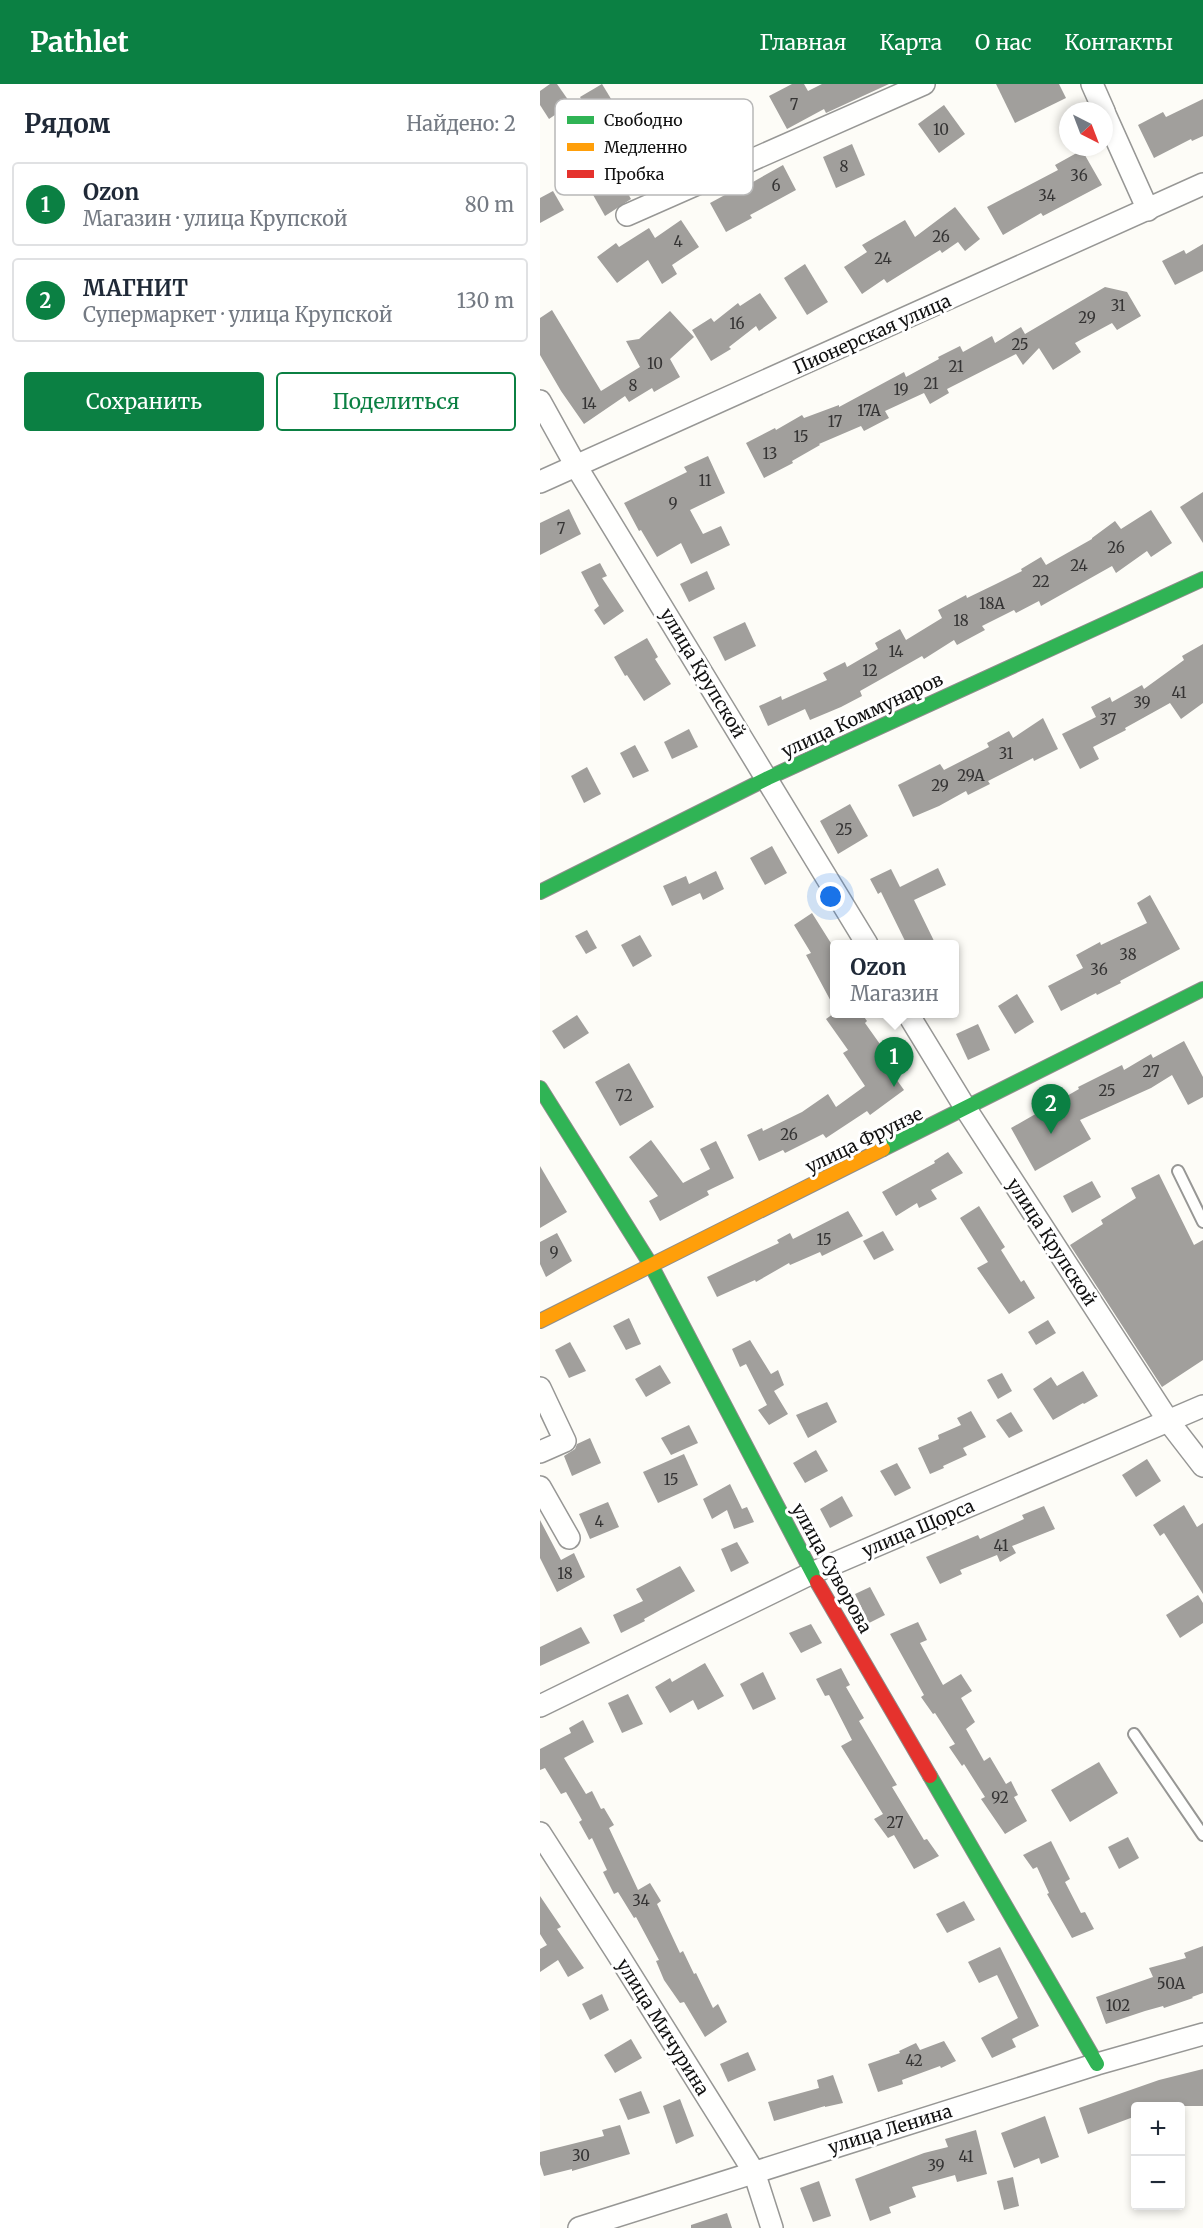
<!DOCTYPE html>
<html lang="ru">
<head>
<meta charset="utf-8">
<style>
  :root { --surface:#fff; --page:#f6f6f7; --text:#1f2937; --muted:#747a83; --line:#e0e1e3; --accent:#0b8043 }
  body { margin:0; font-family:Merriweather,serif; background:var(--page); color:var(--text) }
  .controls { position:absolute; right:18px; bottom:18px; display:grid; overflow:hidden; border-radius:6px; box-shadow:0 3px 9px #0003 }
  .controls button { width:54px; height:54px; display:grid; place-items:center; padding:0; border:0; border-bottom:2px solid var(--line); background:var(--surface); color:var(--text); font:30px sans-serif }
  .compass { position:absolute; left:519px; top:18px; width:54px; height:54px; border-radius:50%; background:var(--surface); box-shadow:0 3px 9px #0003; rotate:138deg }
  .you { position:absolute; left:291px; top:813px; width:21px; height:21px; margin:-15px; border:4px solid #fff; border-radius:50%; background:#1a73e8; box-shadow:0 0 0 9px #1a73e833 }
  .badge { display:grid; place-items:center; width:39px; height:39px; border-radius:50%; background:var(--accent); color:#fff; font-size:20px; font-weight:700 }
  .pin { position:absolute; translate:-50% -50px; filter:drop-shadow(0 2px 3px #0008) }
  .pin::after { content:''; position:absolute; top:32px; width:21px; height:18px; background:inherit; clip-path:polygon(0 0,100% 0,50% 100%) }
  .popup { position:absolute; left:290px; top:856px; width:129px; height:78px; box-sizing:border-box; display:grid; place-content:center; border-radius:6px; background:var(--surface); filter:drop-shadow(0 2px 4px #0005); font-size:20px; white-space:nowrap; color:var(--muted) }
  .popup b { font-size:22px; color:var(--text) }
  .popup::after { content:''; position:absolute; left:50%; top:100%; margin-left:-12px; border:12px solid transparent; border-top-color:var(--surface) }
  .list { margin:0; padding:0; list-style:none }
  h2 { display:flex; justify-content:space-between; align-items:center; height:78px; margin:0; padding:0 24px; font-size:26px }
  h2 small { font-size:20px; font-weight:400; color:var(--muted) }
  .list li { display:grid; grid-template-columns:39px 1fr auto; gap:18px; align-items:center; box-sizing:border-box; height:84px; margin:0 12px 12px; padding:0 12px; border:2px solid var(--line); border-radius:6px }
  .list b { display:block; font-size:22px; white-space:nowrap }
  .list p { margin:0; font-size:20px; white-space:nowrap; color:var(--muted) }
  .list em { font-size:20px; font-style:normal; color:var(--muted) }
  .actions { display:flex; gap:12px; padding:18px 24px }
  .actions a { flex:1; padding:14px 0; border:2px solid var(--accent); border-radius:6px; text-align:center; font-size:21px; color:var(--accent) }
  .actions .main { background:var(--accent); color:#fff }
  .map { position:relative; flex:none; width:663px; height:2144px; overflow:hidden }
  header { display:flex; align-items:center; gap:36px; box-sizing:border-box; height:84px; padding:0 30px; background:var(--accent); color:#fff }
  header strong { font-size:28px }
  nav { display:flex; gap:33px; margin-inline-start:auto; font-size:21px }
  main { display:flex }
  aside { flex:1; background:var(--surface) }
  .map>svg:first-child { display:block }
  .building { fill:#a19f9c }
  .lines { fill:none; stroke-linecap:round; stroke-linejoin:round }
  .lane-casing { stroke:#979795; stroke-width:14 }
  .street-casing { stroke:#979795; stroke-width:24 }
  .fast-casing { stroke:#8e8d8b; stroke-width:16 }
  .slow-casing { stroke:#8e8d8b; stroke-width:16 }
  .jam-casing { stroke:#8e8d8b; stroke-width:16 }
  .lane { stroke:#fffffe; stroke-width:10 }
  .street { stroke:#fffffe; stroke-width:21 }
  .fast { stroke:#30b455; stroke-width:14 }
  .slow { stroke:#ff9f0a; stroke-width:14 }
  .jam { stroke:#e5322d; stroke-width:14 }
  .labels { text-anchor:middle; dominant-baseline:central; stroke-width:6; stroke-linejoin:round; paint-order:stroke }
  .number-label { font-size:15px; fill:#353434 }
  .street-label { font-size:18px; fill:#111; stroke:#fff }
  .key { fill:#fff; stroke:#b8b8b8; stroke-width:1.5 }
  .key-label { font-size:16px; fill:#111 }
</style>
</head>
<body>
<header>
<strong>Pathlet</strong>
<nav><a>Главная</a><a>Карта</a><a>О нас</a><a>Контакты</a></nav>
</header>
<main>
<aside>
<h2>Рядом<small>Найдено: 2</small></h2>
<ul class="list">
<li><span class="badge">1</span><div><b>Ozon</b><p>Магазин · улица Крупской</p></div><em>80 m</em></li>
<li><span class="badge">2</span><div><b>МАГНИТ</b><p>Супермаркет · улица Крупской</p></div><em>130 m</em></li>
</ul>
<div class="actions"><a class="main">Сохранить</a><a>Поделиться</a></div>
</aside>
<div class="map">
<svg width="663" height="2144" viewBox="0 0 663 2144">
  <rect width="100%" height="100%" fill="#fdfcf7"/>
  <g class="building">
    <polygon points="10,0 17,0 31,20 9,35 0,21 0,7"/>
    <polygon points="62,0 76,23 53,36 40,13"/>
    <polygon points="252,0 264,0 268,7 282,0 349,0 286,29 284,25 247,45 229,12"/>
    <polygon points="456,0 519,0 526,14 475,39"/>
    <polygon points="663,15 663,52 652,57 651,55 614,74 598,41 623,28 626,33"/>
    <polygon points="404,21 425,50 399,69 378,40"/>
    <polygon points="169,44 183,67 142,93 126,100 110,76 137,58 140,62"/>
    <polygon points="312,60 325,91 296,104 283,73"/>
    <polygon points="542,66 562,101 503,132 501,129 463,151 447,123 518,86 515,81"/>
    <polygon points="243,81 256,106 210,131 212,134 186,148 170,119 196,105 197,107"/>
    <polygon points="79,94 91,115 65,132 52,109"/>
    <polygon points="13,107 24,126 0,139 0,114"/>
    <polygon points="415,123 440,155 425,167 418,158 402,169 400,166 347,199 344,195 322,210 304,183 327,168 322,161 365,136 375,153"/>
    <polygon points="141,136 159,163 132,181 137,190 122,200 108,176 77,199 57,173 76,159 79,163 109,144 115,154"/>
    <polygon points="663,160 663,187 635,201 622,177 644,166 646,170"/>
    <polygon points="265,180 288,218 267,231 244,194"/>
    <polygon points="565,203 587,208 601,232 577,246 572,239 535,259 541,268 513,286 499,264 483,281 476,270 407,305 409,309 390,320 384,309 345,327 349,334 324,347 321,342 279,360 280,361 252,377 253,379 224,394 206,359 235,344 236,346 262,331 264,334 299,321 299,323 364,288 366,293 399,275 398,273 420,262 423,268 452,252 455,259 481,243 485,250"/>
    <polygon points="220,209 237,234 219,247 216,242 189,263 191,265 171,277 152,246 171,234 174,238 198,219 200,222"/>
    <polygon points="12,226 61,307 100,283 86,257 99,255 130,227 154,253 130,275 140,293 114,308 112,304 89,318 85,312 44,340 21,307 0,271 0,234"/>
    <polygon points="168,372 185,409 150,426 163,450 181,442 190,461 151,480 141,459 117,473 101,446 99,447 84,419 147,388 144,383"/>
    <polygon points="663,408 663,459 640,423"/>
    <polygon points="29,425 41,450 0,471 0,439"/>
    <polygon points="611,426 632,459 611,473 607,467 576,489 572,482 501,522 499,517 476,529 474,526 442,542 445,546 417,561 414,556 384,575 382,572 352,589 320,607 322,612 301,623 270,636 265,625 228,642 219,622 241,612 242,616 287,596 283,589 305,578 307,583 338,565 335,559 360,545 366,556 402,534 398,526 426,511 427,514 456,500 482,487 481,485 501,473 506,481 552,455 552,454 575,437 581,445"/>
    <polygon points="60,479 67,492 62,494 84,527 64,541 54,526 59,522 41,488"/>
    <polygon points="167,487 175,505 149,518 140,500"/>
    <polygon points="205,538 216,562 185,577 173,553"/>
    <polygon points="107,554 118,573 115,575 131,600 104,617 87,591 85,592 74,573"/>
    <polygon points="663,560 663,619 641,635 630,619 585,644 586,646 553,663 559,675 540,685 522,650 556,633 551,623 570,613 572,618 602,601 604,605 644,576 642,572"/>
    <polygon points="503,634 518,665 494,677 493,674 448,697 450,700 428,711 426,707 399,722 373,733 358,701 400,680 404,686 449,663 447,659 469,647 473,654"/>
    <polygon points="149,645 158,663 132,675 124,658"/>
    <polygon points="95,661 109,687 93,694 80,669"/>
    <polygon points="47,683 61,710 44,719 31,692"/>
    <polygon points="310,720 328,752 298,770 280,737"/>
    <polygon points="232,762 247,789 225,801 210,774"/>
    <polygon points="398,784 406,801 374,816 396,861 367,861 341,808 338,810 330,795 351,785 360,803"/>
    <polygon points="176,787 184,805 163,816 160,809 132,822 123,802 146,792 149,800"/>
    <polygon points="610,811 640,865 580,897 581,899 557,911 556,909 521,927 508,902 543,884 536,871 560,858 561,861 607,839 597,819"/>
    <polygon points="272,829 294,864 294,923 266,871 271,869 254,841"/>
    <polygon points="47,846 57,864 46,870 35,852"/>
    <polygon points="100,851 112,872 93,883 81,861"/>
    <polygon points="477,910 494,938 475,950 458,922"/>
    <polygon points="293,930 322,930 327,937 325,939 347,970 341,974 364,1006 330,1031 327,1027 286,1054 283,1050 245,1069 243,1066 219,1077 207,1051 222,1044 223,1047 262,1028 288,1010 296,1023 325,1002 303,969 308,966 286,935"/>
    <polygon points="37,931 49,949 24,965 12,947"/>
    <polygon points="438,940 450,966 428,976 416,950"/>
    <polygon points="644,957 663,993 663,1013 648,1021 632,991 611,1004 540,1036 551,1055 495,1087 471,1044 539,1005 538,1003 582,981 584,986 611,970 613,974"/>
    <polygon points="89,979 114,1023 80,1042 55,998"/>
    <polygon points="111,1056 143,1099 170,1085 160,1065 176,1057 194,1094 167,1107 169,1111 120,1137 109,1117 118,1112 89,1073"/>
    <polygon points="408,1068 423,1089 391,1106 397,1115 379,1124 377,1119 356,1132 342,1108 395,1079 394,1077"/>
    <polygon points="0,1082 27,1128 0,1144"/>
    <polygon points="619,1090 654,1161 663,1156 663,1276 622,1303 530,1161 563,1140 561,1136 596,1114 591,1104"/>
    <polygon points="552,1097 561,1113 532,1129 523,1112"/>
    <polygon points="439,1122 465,1163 461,1166 481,1198 484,1196 495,1214 469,1230 437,1184 448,1178 420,1134"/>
    <polygon points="308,1127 323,1152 282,1172 280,1168 250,1181 249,1179 216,1198 215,1196 177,1213 167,1193 239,1159 237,1156 250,1149 253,1155"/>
    <polygon points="343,1147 354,1166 334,1176 323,1157"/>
    <polygon points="17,1149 32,1177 6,1193 0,1180 0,1158"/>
    <polygon points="89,1234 101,1260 86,1266 73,1242"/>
    <polygon points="508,1236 516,1249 496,1261 488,1248"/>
    <polygon points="210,1256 231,1290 238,1286 244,1301 234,1307 248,1330 229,1341 218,1326 227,1321 206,1280 200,1283 192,1265"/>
    <polygon points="30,1258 46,1287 29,1294 15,1266"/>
    <polygon points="120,1281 131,1299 106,1313 95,1295"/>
    <polygon points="543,1287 558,1312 544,1320 543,1319 513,1336 493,1305 511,1293 517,1302"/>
    <polygon points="462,1289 472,1307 458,1315 447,1296"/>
    <polygon points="287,1318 297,1338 268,1354 256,1331"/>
    <polygon points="431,1327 446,1353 423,1364 427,1371 403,1382 404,1384 390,1390 378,1364 399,1355 398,1351 421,1341 417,1334"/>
    <polygon points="471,1328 483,1347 469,1354 456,1336"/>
    <polygon points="149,1341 158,1359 131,1371 121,1354"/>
    <polygon points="50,1354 61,1379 32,1392 24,1372 35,1365 37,1360"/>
    <polygon points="276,1366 288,1387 265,1399 253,1379"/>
    <polygon points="144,1370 158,1401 118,1419 103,1388"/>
    <polygon points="607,1375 621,1397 596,1413 582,1391"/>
    <polygon points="357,1379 371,1404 355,1412 340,1387"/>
    <polygon points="190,1400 202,1425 207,1423 214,1438 194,1445 187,1426 172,1435 163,1415"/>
    <polygon points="302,1412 313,1432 290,1444 280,1425"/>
    <polygon points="68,1418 79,1443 50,1455 39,1430"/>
    <polygon points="644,1421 657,1443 663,1439 663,1510 624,1449 620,1452 613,1441"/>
    <polygon points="504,1422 515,1445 472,1462 476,1469 460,1478 457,1471 420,1486 422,1490 400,1500 386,1473 438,1451 440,1455 484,1435 482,1431"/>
    <polygon points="0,1436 21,1476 34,1469 45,1493 17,1508 0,1474"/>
    <polygon points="197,1458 209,1479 191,1488 181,1465"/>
    <polygon points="140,1482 155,1507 104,1535 105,1537 81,1549 73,1531 103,1517 96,1505"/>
    <polygon points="330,1503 345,1531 329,1539 315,1510"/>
    <polygon points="658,1511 663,1519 663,1539 640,1554 626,1531"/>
    <polygon points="378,1538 387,1556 380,1559 403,1601 421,1590 432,1607 421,1614 435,1638 426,1645 444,1677 450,1673 466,1700 471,1697 478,1711 474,1713 487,1737 465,1750 441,1715 445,1713 424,1680 422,1682 409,1663 415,1660 395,1629 393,1630 381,1613 384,1611 350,1550"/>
    <polygon points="271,1540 282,1559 261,1569 249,1549"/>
    <polygon points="41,1543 50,1559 0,1582 0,1563"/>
    <polygon points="165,1579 184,1612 158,1626 153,1616 130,1629 115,1603 130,1594 132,1598"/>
    <polygon points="301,1584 310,1601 306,1603 324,1634 319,1637 357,1701 352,1703 384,1756 387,1755 399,1772 374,1785 354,1751 348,1754 334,1735 343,1730 301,1662 312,1656 289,1611 285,1612 276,1595"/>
    <polygon points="223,1588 236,1615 213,1626 200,1600"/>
    <polygon points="88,1610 103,1640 82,1649 68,1619"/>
    <polygon points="43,1636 54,1658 24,1674 46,1710 52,1707 61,1725 64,1724 74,1741 69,1744 98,1806 110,1799 121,1817 117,1820 140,1869 143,1867 154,1890 156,1889 173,1924 178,1920 187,1938 165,1953 144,1918 140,1919 124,1896 116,1877 119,1876 96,1833 94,1834 78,1808 74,1810 63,1788 67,1786 52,1754 49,1756 39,1738 42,1736 26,1708 21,1710 5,1684 0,1686 0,1665 31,1649 29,1644"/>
    <polygon points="559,1678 578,1709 530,1738 511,1706"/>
    <polygon points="588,1753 599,1774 579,1785 568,1763"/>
    <polygon points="511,1757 530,1795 525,1798 541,1829 545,1828 554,1845 532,1854 507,1810 509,1809 497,1783 493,1785 483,1771"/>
    <polygon points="0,1812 21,1843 17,1845 44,1884 28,1893 18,1876 0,1888 0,1865 7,1861 0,1850"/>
    <polygon points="424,1817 435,1836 407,1849 396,1830"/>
    <polygon points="663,1862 663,1909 652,1913 653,1914 624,1924 623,1922 605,1927 566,1940 556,1913 613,1893 609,1884 646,1874 644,1869"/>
    <polygon points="460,1863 499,1942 472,1955 476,1963 452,1974 441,1954 478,1934 457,1891 439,1899 428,1878"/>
    <polygon points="62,1910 69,1926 50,1936 42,1920"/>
    <polygon points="91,1955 102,1974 75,1989 64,1971"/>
    <polygon points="404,1957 416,1977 401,1984 400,1982 362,1996 363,2000 338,2008 328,1980 360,1969 359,1967 376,1959 380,1966"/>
    <polygon points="208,1968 216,1986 188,1998 180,1980"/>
    <polygon points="663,1985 663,2022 596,2022 596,2032 548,2050 539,2024 619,1996"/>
    <polygon points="293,1991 303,2019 285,2023 285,2022 234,2037 228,2018 279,2004 277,1996"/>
    <polygon points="101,2007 110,2029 88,2036 79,2015"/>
    <polygon points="140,2015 154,2052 136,2060 123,2022"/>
    <polygon points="505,2032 519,2073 501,2080 499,2074 474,2084 461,2049"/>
    <polygon points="80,2041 90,2070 32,2087 32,2085 4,2092 0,2080 0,2068 64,2052 62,2046"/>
    <polygon points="436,2046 447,2090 417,2098 415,2091 372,2103 376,2113 349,2123 351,2129 330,2137 315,2095 384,2069 408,2063 405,2055"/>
    <polygon points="473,2093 479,2122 464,2126 457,2097"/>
    <polygon points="279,2097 291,2132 273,2138 260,2104"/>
    <polygon points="187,2129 192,2144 151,2144 151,2141"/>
  </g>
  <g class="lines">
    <g class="lane-casing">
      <g id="lane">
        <polyline points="638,1087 663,1138"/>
        <polyline points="594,1650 663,1751"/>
      </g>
    </g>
    <g class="street-casing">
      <g id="street">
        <polyline points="552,0 564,27"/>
        <polyline points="564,28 608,126"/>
        <polyline points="87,131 384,0"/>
        <polyline points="0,317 36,382 327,860"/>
        <polyline points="0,398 663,100"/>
        <polyline points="368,930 426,1025 629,1338 663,1382"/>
        <polyline points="0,1304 25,1357 0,1368"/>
        <polyline points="0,1403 29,1454"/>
        <polyline points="0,1622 272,1489 663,1322"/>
        <polyline points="0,1749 77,1869 214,2088 232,2144"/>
        <polyline points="39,2144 557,1980 663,1950"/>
      </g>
    </g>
    <g class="fast-casing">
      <g id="fast">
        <polyline points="0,808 228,694 663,495"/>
        <polyline points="0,1004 111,1181 277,1498"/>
        <polyline points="343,1065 663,905"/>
        <polyline points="390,1692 557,1980"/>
      </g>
    </g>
    <g class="slow-casing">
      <polyline id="slow" points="0,1237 343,1065"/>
    </g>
    <g class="jam-casing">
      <polyline id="jam" points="277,1498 390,1692"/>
    </g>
    <use href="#lane" class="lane"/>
    <use href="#street" class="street"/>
    <use href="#fast" class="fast"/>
    <use href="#slow" class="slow"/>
    <use href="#jam" class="jam"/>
  </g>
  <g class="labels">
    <g class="number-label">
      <text x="254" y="20">7</text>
      <text x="401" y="45">10</text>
      <text x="304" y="82">8</text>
      <text x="539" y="91">36</text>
      <text x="236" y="101">6</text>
      <text x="507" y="111">34</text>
      <text x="401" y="152">26</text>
      <text x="138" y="157">4</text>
      <text x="343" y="174">24</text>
      <text x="578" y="221">31</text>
      <text x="547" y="233">29</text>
      <text x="197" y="239">16</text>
      <text x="480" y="260">25</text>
      <text x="115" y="279">10</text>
      <text x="416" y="282">21</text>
      <text x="391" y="299">21</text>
      <text x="93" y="301">8</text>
      <text x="361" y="305">19</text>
      <text x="49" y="319">14</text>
      <text x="329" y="326">17А</text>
      <text x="295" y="337">17</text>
      <text x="261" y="352">15</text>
      <text x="230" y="369">13</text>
      <text x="165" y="396">11</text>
      <text x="133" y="419">9</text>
      <text x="21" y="444">7</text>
      <text x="576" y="463">26</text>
      <text x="539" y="481">24</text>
      <text x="501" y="497">22</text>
      <text x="452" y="519">18А</text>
      <text x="421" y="536">18</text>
      <text x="356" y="567">14</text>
      <text x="330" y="586">12</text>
      <text x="639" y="608">41</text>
      <text x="602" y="618">39</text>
      <text x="568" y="635">37</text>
      <text x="466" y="669">31</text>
      <text x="431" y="691">29А</text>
      <text x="400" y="701">29</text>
      <text x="304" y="745">25</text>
      <text x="588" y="870">38</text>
      <text x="559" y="885">36</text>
      <text x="611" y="987">27</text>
      <text x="567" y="1006">25</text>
      <text x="84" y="1011">72</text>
      <text x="249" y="1050">26</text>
      <text x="284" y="1155">15</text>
      <text x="14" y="1168">9</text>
      <text x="131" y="1395">15</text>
      <text x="59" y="1437">4</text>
      <text x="461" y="1461">41</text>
      <text x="25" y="1489">18</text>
      <text x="460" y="1713">92</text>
      <text x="355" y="1738">27</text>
      <text x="101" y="1816">34</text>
      <text x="631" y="1899">50А</text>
      <text x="578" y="1921">102</text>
      <text x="374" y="1976">42</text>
      <text x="41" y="2071">30</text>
      <text x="426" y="2072">41</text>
      <text x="396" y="2081">39</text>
    </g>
    <g class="street-label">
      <text transform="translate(332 250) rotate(-24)">Пионерская улица</text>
      <text transform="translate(163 589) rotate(59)">улица Крупской</text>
      <text transform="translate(322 631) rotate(-25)">улица Коммунаров</text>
      <text transform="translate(324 1056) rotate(-26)">улица Фрунзе</text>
      <text transform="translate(512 1158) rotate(57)">улица Крупской</text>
      <text transform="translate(378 1444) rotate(-23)">улица Щорса</text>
      <text transform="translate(292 1484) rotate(61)">улица Суворова</text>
      <text transform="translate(123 1943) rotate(58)">улица Мичурина</text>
      <text transform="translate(350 2045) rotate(-17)">улица Ленина</text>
    </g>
  </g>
  <rect x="15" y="15" width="198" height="96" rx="9" class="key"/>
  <rect x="27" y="32" width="27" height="8" fill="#30b455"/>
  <rect x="27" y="59" width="27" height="8" fill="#ff9f0a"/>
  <rect x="27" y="86" width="27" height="8" fill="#e5322d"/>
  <g class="key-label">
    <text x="64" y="42">Свободно</text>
    <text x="64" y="69">Медленно</text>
    <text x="64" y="96">Пробка</text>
  </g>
</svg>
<div class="controls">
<button>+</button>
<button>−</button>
</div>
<svg class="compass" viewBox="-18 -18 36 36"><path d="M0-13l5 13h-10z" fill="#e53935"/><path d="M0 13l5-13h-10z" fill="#747a83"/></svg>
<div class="you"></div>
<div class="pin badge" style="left:354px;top:1003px">1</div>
<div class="popup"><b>Ozon</b>Магазин</div>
<div class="pin badge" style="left:511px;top:1050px">2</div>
</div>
</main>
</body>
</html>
